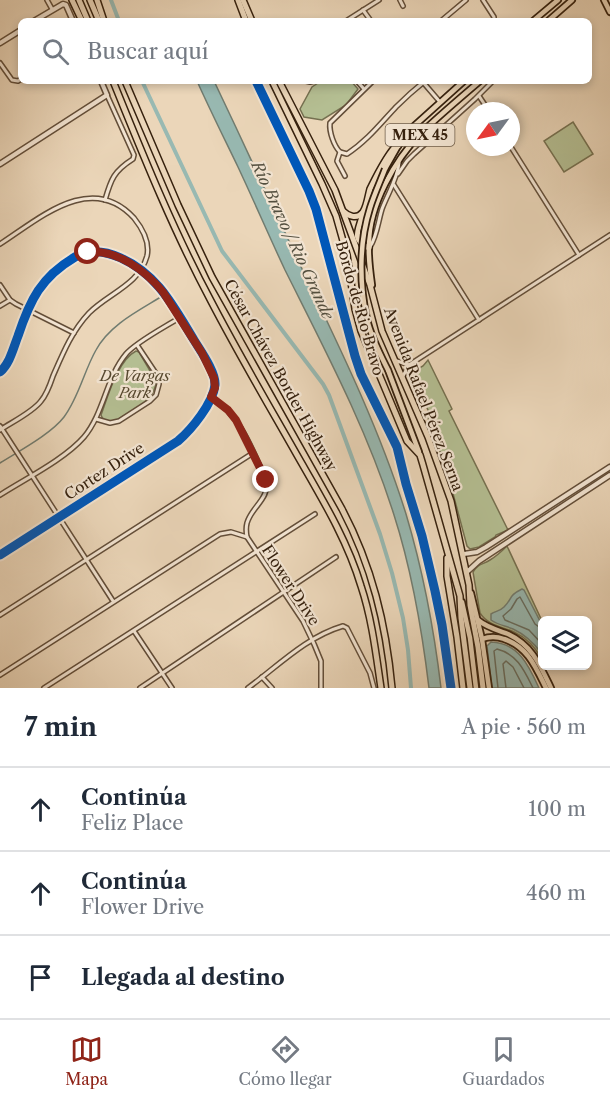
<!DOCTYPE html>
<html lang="es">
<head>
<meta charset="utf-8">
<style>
  :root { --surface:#fff; --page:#f2f2f3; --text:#1f2937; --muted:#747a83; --line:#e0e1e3; --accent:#8f2418 }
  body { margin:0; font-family:"Libre Caslon Text",serif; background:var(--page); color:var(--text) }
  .controls { position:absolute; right:18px; bottom:18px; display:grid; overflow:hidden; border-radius:9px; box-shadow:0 3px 9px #0003 }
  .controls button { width:54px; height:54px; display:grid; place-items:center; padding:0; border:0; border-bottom:2px solid var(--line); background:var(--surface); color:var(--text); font:30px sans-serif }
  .compass { position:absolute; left:466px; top:102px; width:54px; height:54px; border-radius:50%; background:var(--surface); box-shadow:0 3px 9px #0003; rotate:237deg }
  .stop { position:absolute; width:18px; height:18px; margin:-14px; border:4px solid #8f2418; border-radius:50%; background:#fff }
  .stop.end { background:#8f2418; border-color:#fff; box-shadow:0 2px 6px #0008 }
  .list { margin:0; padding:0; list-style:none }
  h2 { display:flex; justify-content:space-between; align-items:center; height:78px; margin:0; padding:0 24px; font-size:26px }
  h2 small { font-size:20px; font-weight:400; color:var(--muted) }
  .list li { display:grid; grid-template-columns:39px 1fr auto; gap:18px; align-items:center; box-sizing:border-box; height:84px; padding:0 24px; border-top:2px solid var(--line) }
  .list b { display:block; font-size:22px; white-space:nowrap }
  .list p { margin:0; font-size:20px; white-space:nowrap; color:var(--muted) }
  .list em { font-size:20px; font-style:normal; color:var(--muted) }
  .icon { flex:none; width:33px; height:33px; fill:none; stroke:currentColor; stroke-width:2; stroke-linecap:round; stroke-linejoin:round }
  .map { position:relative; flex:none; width:610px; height:688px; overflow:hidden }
  .search { position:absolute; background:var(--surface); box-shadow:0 3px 9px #0003; left:18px; right:18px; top:18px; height:66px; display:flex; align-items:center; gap:15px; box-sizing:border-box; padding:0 21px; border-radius:9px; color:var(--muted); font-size:22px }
  .sheet { height:330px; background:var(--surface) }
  nav { display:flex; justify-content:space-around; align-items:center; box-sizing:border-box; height:84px; border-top:2px solid var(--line); background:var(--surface); font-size:16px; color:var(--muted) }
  nav a { display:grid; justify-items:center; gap:3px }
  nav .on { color:var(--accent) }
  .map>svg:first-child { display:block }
  .green { fill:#b4be92; stroke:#757050; stroke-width:1.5 }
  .water { fill:#98b9b2; stroke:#717c70; stroke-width:1.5 }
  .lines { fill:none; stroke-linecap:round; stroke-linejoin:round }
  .shore { stroke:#676d60; stroke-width:1.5 }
  .stream { stroke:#717c70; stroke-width:1.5 }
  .canal { stroke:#98b9b2; stroke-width:4 }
  .minor-casing { stroke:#634e39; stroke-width:6 }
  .tertiary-casing { stroke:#634e39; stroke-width:7 }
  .primary-casing { stroke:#36210e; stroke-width:8 }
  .trunk-casing { stroke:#36210e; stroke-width:8 }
  .motorway-casing { stroke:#36210e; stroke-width:8 }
  .minor { stroke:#f2e4d2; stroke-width:3 }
  .tertiary { stroke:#f2e4d2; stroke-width:4 }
  .primary { stroke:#ebd6b9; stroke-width:4.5 }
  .trunk { stroke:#ebd6b9; stroke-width:5 }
  .motorway { stroke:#ebd6b9; stroke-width:5 }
  .primary-bridge-casing { stroke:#36210e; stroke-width:8; stroke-linecap:butt }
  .primary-bridge { stroke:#ebd6b9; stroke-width:4.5 }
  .cycleway-casing { stroke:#f2e4d2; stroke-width:13 }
  .cycleway { stroke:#0057b8; stroke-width:9 }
  .route { stroke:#8f2418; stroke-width:8 }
  .labels { text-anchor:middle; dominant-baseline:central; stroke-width:4.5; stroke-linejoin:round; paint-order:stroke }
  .shield { fill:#f2e4d2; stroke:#6e5c49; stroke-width:1.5 }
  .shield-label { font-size:14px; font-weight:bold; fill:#36210e }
  .street-label { font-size:15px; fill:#36210e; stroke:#f2e4d2 }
  .park-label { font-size:15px; font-style:italic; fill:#56482f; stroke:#f2e4d2 }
  .water-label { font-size:16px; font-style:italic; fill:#534f3f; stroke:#f2e4d2 }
</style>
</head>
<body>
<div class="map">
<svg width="610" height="688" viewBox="0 0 610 688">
  <rect width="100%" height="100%" fill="#ebd6b9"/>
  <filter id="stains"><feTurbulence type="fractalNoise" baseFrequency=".00333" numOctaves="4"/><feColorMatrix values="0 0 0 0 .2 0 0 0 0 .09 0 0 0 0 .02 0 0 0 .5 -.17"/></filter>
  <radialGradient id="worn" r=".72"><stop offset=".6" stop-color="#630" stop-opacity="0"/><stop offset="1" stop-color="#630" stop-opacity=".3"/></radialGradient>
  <g class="green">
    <polygon points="321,81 351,81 358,89 346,105 322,120 304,117 300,109 312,87"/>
    <polygon points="573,122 593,154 564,172 544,141"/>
    <path d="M136,351L139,352L156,381C156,401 132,410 117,420C110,422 103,422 101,415C108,396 118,360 136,351Z"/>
    <polygon points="428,360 452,409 449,411 508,530 496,535 495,537 479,547 470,549 467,546 451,486 452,485 428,418 430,415 422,396 418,395 409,376 409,374 423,366"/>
    <path d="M507,546L542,621V660C536,648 527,638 514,632C503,627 487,625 480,613L473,572C479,563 482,565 490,560C497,556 502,551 507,546Z"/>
  </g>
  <g class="water">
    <path d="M197,81H214C244,144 273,207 303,271C341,350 380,430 406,514C423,571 434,629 441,688H429C422,630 412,571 394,515C367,429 325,350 285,270C269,236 254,201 238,167C224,138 210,110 197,81Z"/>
    <path d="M522,589L524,590L542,625V654C534,643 526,635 513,629C506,626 498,625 491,620V614C496,611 500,611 504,607C513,598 508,596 522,589Z"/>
    <path d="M491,642C519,643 529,666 539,688H492L487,646Z"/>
  </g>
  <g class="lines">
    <g class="shore">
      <polyline points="542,627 539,627 535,624 520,597 517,599 511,609 503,616 505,620 529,630 542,644"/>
      <path d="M498,688L494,651L497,649C517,654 524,670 533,688"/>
      <polyline points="506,688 503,664 506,661 513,667 524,688"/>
    </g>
    <path class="stream" d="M0,463C19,451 51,434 64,417C79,397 84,371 96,350C110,324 140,310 164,295"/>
    <g class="canal">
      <polyline points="111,0 119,21"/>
      <polyline points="142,81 222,251 323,384 329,395 380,534 392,573 403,618 408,650 411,688"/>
    </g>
    <g class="minor-casing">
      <g id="minor">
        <polyline points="47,0 52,9"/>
        <polyline points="400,0 403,6"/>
        <polyline points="483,0 494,17 494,21"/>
        <polyline points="363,10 371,21"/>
        <polyline points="346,21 379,0"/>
        <polyline points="441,21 466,0"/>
        <polyline points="0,63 12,80 18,81 21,79"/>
        <polyline points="306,81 310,82 314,81"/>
        <polyline points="357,81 364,89"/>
        <path d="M373,81L330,123C329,132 334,146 340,152L347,154C367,141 381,123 396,107C405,98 415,89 425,81"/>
        <polyline points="422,81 440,102"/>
        <polyline points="479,96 489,111"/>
        <polyline points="511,147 579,255"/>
        <polyline points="340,152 337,161 345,176"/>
        <polyline points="398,174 407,161 414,154 475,99 493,81"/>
        <polyline points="394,185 479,320"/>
        <path d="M105,200C111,179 114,171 133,159L134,155L107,95"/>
        <path d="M0,244C39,219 91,171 134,218C142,228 150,242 147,256C139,285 109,293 89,313C72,331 63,353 53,376C50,385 47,394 41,401C33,412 12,422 0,430"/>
        <path d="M370,247C377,236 378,222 382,209C388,193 397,180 399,163"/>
        <polyline points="0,285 10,300 16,304 74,333"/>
        <polyline points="0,306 10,300"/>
        <polyline points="397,361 409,365"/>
        <polyline points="409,365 610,235"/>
        <path d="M0,372C10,363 13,349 18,336C30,300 41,277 75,257C103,241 140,265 159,287C172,302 183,322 194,340C200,350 216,372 215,385C213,403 192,429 178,441L0,555"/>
        <polyline points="403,376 409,365"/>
        <path d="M211,397C241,416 252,449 266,480C270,499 252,506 247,523C246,527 246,532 247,537L303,621L314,644L321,661V688"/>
        <polyline points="96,419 110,423 119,421 150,401 156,395 159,384 157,375 137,345"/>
        <polyline points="0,426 113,601"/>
        <path d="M0,495C25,479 65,459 84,437C104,413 106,378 126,354C136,342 165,327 179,318"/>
        <polyline points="0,615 253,453"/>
        <polyline points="134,631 172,688"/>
        <polyline points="0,675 220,534 231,532 247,537"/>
        <polyline points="262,677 272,688"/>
        <polyline points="44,688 315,514"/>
        <polyline points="140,688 336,557"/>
        <path d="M248,688C278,666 306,637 343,626L347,628L370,673L374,688"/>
      </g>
    </g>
    <g class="tertiary-casing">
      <g id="tertiary">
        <polyline points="34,21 63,4 66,5 73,21"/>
        <polyline points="0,43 21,30"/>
        <polyline points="0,164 107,95 101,81"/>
        <polyline points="464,554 477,552 486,547 610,467"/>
        <polyline points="467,572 479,561 610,475"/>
      </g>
    </g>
    <g class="primary-casing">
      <g id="primary">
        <polyline points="604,0 610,12"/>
        <polyline points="533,21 558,0"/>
        <polyline points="548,21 572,0"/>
        <polyline points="385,169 398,146 414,126 464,81"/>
        <path d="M372,285C370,271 368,257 369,243C369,205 395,160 421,133C440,115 460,98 480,81"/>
        <polyline points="388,370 419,452"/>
        <polyline points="471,593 482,639 489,688"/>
        <polyline points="462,602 470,638 476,688"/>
        <path d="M478,620C486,627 497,630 508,634C532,645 540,665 551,688"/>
        <path d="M482,639C490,636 496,636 504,639C528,647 536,668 546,688"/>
      </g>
    </g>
    <g class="trunk-casing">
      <g id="trunk">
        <polyline points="238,0 246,21"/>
        <polyline points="243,0 252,21"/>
        <polyline points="272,81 322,184 336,216 347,255 355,309 361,331 407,441 420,455 423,465 460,596 461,618 470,688"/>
        <polyline points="279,81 335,190 370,285 382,331 428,437 451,501 469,585 470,605 478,647 483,688"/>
        <path d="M343,211C348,216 357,220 363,212C367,206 368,196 370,189C377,175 384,160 394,148L398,146"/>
        <path d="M363,213C359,230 350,239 369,248"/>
        <polyline points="447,558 447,576 457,637 463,688"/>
      </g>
    </g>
    <g class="motorway-casing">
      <g id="motorway">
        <polyline points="72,0 82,21"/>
        <polyline points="79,0 88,21"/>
        <polyline points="90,0 99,21"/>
        <polyline points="97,0 104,21"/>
        <path d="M113,81C143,155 173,230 211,301C238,353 268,404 297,455C321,497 347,539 361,586C372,619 376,654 381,688"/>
        <path d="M125,81L178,205L212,277L342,509C372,566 386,624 392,688"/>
      </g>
    </g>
    <use href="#minor" class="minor"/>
    <use href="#tertiary" class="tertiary"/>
    <use href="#primary" class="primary"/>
    <use href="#trunk" class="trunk"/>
    <use href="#motorway" class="motorway"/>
    <g class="primary-bridge-casing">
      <path id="primary-bridge" d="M385,169C380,182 374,195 370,208C359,243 359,283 367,319C371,337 380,354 388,370"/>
    </g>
    <use href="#primary-bridge" class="primary-bridge"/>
    <g class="cycleway-casing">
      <g id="cycleway">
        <polyline points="256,81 309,191 316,209 355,356 361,374 397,447 406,484 422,536 435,591 442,625 451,688"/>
        <path d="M0,372C10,363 13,349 18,336C30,300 41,277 75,257C103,241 140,265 159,287C172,302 183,322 194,340C200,350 216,372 215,385C213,403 192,429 178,441L0,555"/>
      </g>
    </g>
    <use href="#cycleway" class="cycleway"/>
  </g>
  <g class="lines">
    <path class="route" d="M88,252C116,249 145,270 163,292L202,353L214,378L215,388L211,397L228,410L236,420L266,480"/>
  </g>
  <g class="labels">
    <rect class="shield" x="385.5" y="124" width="69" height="22" rx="4.5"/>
    <g class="shield-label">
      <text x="420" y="135">MEX 45</text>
    </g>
    <g class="street-label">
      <text transform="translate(360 308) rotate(74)">Bordo de Rio Bravo</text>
      <text transform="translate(281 375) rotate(61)">César Chávez Border Highway</text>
      <text transform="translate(424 399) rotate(69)">Avenida Rafael Pérez Serna</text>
      <text transform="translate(104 471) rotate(-33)">Cortez Drive</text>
      <text transform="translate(291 585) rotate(57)">Flower Drive</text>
    </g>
    <g class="park-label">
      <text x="135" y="375">De Vargas<tspan x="135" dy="17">Park</tspan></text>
    </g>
    <g class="water-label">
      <text transform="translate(293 240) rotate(65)">Río Bravo / Rio Grande</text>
    </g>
  </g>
  <rect width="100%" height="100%" filter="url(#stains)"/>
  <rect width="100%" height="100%" fill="url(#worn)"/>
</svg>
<div class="controls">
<button><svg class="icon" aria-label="layers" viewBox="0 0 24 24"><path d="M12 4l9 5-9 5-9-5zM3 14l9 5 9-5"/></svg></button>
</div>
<svg class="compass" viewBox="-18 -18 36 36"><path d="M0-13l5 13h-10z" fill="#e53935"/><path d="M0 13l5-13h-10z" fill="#747a83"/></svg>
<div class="stop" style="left:88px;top:252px"></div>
<div class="stop end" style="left:266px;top:480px"></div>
<div class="search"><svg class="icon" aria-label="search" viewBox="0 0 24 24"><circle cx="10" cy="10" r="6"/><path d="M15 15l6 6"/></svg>Buscar aquí</div>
</div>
<section class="sheet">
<h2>7 min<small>A pie · 560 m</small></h2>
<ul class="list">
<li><svg class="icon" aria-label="ahead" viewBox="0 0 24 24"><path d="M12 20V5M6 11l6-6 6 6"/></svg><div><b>Continúa</b><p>Feliz Place</p></div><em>100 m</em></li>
<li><svg class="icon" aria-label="ahead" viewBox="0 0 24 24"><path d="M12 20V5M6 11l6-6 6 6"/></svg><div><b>Continúa</b><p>Flower Drive</p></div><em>460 m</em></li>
<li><svg class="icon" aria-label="arrive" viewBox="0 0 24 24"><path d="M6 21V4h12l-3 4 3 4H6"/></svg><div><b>Llegada al destino</b></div></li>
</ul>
</section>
<nav>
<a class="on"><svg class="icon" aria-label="map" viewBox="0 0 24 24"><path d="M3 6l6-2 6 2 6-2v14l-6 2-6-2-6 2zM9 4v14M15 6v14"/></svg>Mapa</a>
<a><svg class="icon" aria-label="directions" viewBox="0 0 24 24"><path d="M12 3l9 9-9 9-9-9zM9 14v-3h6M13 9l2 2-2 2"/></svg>Cómo llegar</a>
<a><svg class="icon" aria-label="saved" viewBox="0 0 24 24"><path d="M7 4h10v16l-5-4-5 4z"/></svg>Guardados</a>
</nav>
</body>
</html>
